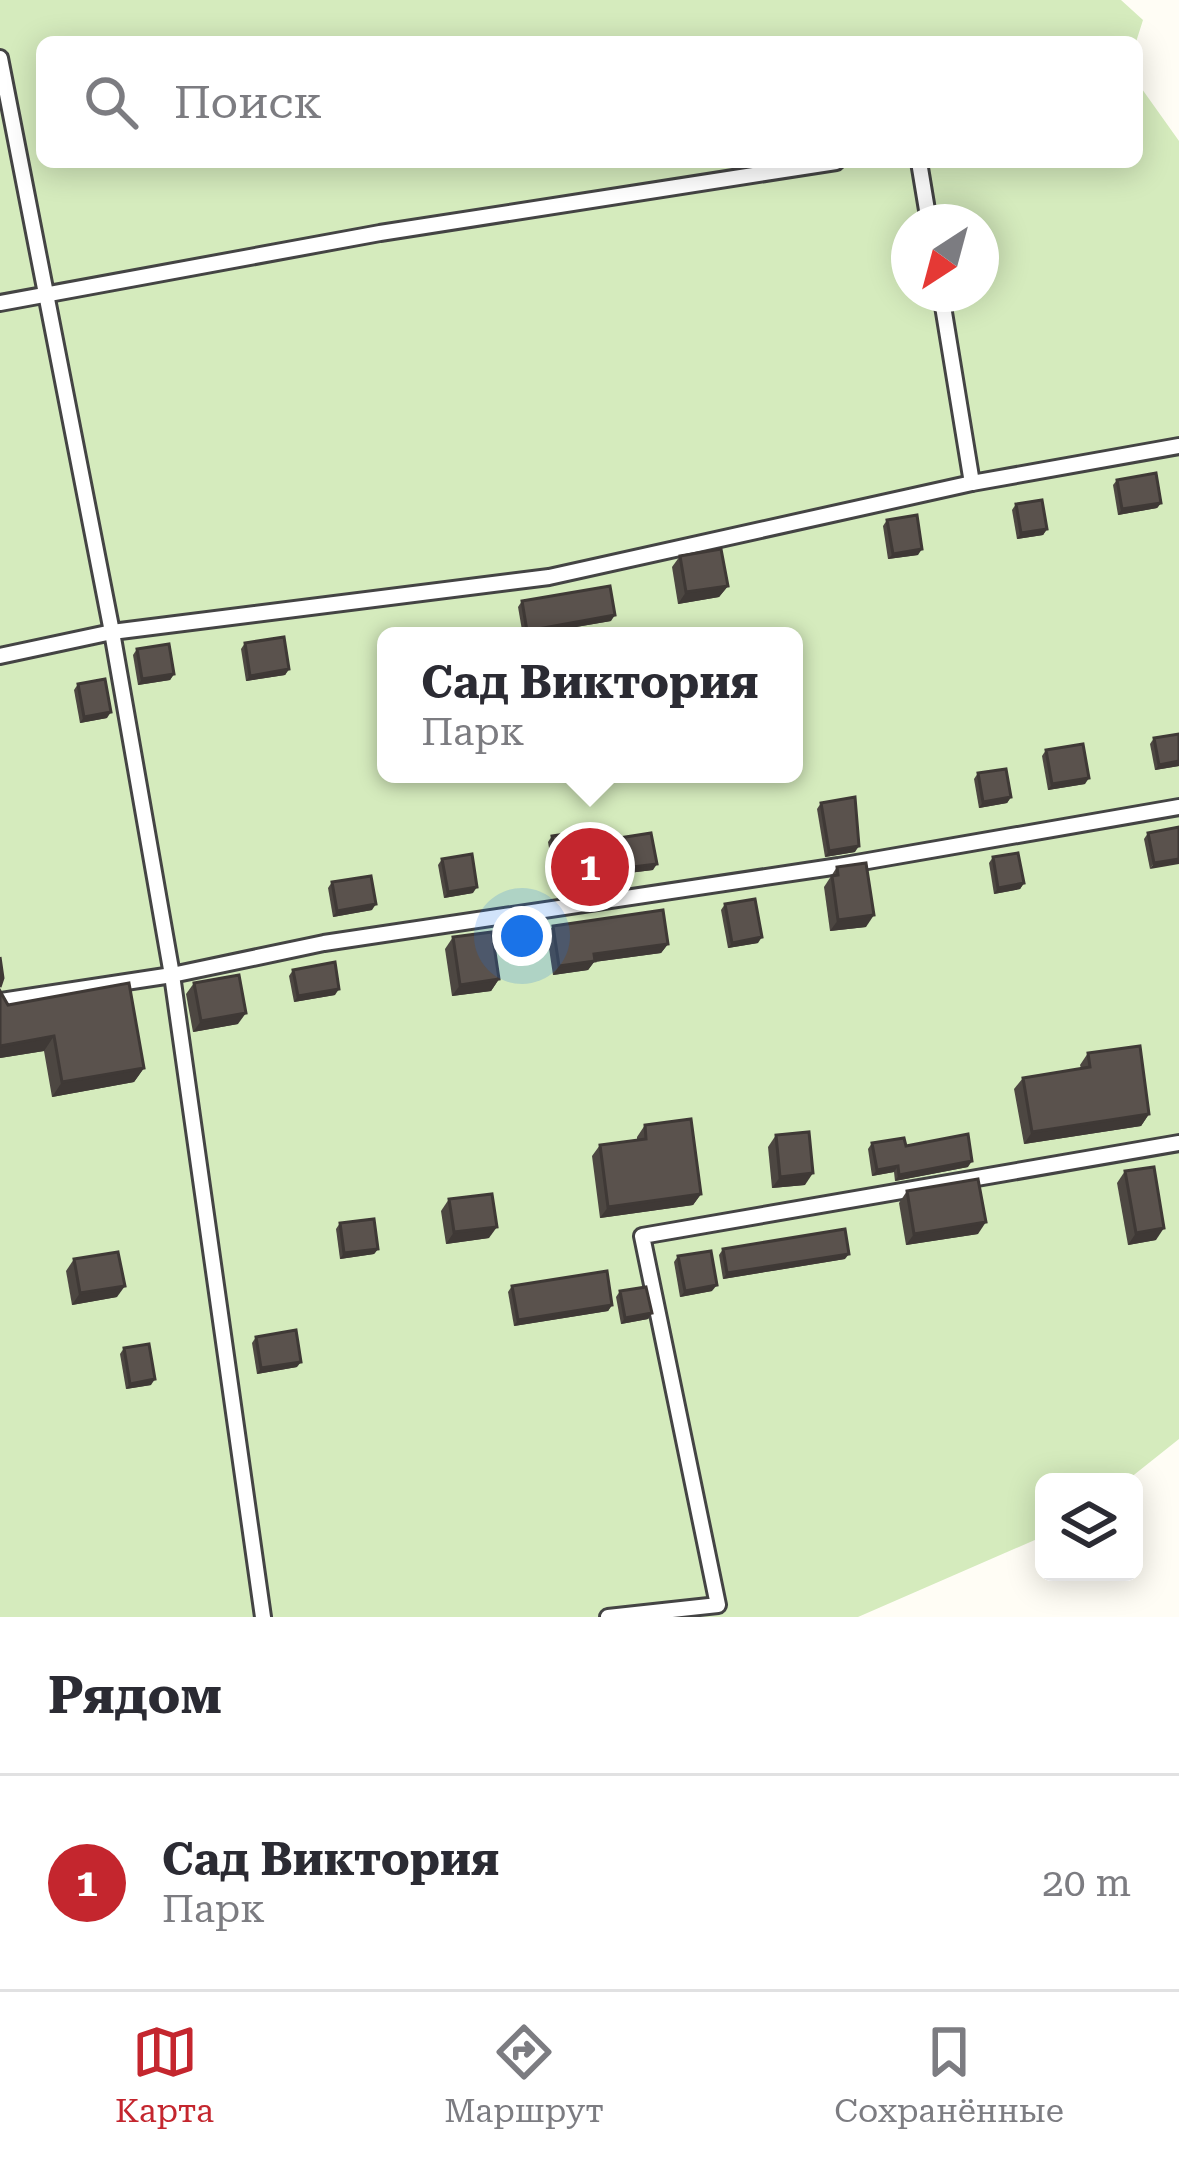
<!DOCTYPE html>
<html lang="ru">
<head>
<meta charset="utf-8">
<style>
  :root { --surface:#fff; --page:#f7f7f7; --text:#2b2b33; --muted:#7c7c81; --line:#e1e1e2; --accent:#c4262e }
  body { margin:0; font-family:"Roboto Serif",serif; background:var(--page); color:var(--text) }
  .controls { position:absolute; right:36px; bottom:36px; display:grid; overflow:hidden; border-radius:18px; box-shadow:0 6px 30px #0003 }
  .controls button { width:108px; height:108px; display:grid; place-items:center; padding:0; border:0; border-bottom:3px solid var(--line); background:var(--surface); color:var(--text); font:60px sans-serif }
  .compass { position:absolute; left:891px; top:204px; width:108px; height:108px; border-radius:50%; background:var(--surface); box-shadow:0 6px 30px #0003; rotate:216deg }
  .you { position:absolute; left:522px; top:936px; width:42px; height:42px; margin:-30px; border:9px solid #fff; border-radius:50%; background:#1a73e8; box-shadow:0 0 0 18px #1a73e833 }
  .badge { display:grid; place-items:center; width:78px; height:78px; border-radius:50%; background:var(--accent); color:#fff; font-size:39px; font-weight:700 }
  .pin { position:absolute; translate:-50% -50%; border:6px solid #fff; box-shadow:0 3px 12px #0006 }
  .popup { position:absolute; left:377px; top:627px; width:426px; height:156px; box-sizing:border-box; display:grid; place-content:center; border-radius:18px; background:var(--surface); filter:drop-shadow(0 3px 9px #0005); font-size:39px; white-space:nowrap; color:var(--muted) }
  .popup b { font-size:45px; color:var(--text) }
  .popup::after { content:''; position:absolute; left:50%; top:100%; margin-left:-24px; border:24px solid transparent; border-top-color:var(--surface) }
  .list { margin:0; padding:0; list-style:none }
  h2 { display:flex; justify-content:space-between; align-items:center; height:156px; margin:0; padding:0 48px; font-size:51px }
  h2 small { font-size:39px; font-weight:400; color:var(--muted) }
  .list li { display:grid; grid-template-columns:78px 1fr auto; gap:36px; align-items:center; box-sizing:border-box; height:216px; padding:0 48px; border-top:3px solid var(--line) }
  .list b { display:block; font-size:45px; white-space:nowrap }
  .list p { margin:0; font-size:39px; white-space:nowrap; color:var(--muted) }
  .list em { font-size:39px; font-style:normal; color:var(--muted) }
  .icon { flex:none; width:66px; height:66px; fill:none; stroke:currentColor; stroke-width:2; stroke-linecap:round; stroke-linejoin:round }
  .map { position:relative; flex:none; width:1179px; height:1617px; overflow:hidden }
  .search { position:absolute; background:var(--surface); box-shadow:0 6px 30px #0003; left:36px; right:36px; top:36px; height:132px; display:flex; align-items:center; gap:30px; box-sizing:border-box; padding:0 42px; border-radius:18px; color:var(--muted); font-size:45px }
  .sheet { height:372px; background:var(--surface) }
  nav { display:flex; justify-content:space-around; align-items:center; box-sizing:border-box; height:168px; border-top:3px solid var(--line); background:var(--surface); font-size:33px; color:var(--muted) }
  nav a { display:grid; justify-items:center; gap:6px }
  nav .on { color:var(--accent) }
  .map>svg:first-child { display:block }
  .green { fill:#d5ebbd; fill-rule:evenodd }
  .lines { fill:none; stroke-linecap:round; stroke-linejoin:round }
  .lane-casing { stroke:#444; stroke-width:20 }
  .lane { stroke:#fff; stroke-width:14 }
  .wall { fill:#4d4742 }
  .shaded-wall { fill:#3f3936 }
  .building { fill:#5a524d; stroke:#3f3936; stroke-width:3 }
</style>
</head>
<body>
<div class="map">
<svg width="1179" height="1617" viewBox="0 0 1179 1617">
  <rect width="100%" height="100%" fill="#fffdf5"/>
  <path class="green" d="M0,0H1121L1143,20L1136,42H42V162H1137V82L1179,141V1439L1125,1482H1044V1536L858,1617H0ZM909,222H981V294H909ZM386,636H794V774H386Z"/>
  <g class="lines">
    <g class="lane-casing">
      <g id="lane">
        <polyline points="0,58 112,632 172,975 263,1617"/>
        <polyline points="919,162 929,222"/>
        <polyline points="941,294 972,483"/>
        <polyline points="0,303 380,233 836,162"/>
        <polyline points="0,656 112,632 549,577 972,483 1179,446"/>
        <polyline points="0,1001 172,975 324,943 839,866 1179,807"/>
        <polyline points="608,1617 718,1605 642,1236 1179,1143"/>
      </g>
    </g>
    <use href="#lane" class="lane"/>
  </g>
  <g class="wall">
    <polygon points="1117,480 1161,503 1157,508 1118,515 1113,485"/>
    <polygon points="1016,504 1047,529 1043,535 1017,539 1012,510"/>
    <polygon points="887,520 918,555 888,559 883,526"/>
    <polygon points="680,556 728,586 719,597 678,604 672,567"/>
    <polygon points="522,601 611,621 523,636 518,607"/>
    <polygon points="245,643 289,669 285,675 246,681 241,649"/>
    <polygon points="137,649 174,674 170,680 138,685 133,655"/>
    <polygon points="78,684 107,718 80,723 74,690"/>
    <polygon points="1154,738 1179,766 1155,770 1150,744"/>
    <polygon points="1046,750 1085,784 1048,790 1042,756"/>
    <polygon points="978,773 1011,797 1007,803 979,808 974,779"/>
    <polygon points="821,803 855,852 825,857 817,809"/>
    <polygon points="1179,827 1150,869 1144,839 1148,833"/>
    <polygon points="552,836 581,844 653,870 555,882 548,842"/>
    <polygon points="993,857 1024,883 1020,889 994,894 989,863"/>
    <polygon points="442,859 473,893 444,898 438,865"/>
    <polygon points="837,867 866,927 830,931 824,887"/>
    <polygon points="332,882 372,910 333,917 328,888"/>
    <polygon points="725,904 758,943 728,948 721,910"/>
    <polygon points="553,926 668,944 661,953 594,962 588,970 553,975 547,935"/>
    <polygon points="453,937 499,979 491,991 452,996 445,949"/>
    <polygon points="293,970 335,995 294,1002 289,976"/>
    <polygon points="194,983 238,1024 193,1032 186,994"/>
    <polygon points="0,991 8,1005 144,1068 134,1082 52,1097 44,1051 0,1058"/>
    <polygon points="1088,1053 1149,1114 1141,1126 1024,1144 1014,1089 1023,1078 1081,1068 1080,1065"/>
    <polygon points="645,1125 701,1194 693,1205 600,1218 592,1156 600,1145 637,1140 637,1137"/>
    <polygon points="776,1135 805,1185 772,1188 768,1147"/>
    <polygon points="872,1143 906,1146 968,1167 895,1181 894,1172 872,1176 868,1149"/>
    <polygon points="1125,1171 1156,1240 1128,1245 1117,1183"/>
    <polygon points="907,1191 978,1234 906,1245 899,1203"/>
    <polygon points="449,1199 489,1238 446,1244 441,1211"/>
    <polygon points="340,1223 378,1249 374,1254 340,1259 336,1229"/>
    <polygon points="723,1249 845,1259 723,1279 719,1255"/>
    <polygon points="678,1256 712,1291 680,1297 674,1262"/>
    <polygon points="74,1259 117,1297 72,1305 66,1271"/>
    <polygon points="512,1286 612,1305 608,1311 514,1326 508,1292"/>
    <polygon points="620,1291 652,1313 648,1319 621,1324 616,1297"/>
    <polygon points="256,1337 297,1367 257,1374 252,1343"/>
    <polygon points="124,1348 151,1385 126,1389 120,1354"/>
  </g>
  <g class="shaded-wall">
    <polygon points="1161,503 1157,508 1118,515 1122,509"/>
    <polygon points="1047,529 1043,535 1017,539 1021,533"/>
    <polygon points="922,549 918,555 888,559 893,554"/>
    <polygon points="728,586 719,597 678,604 686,592"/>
    <polygon points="615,615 611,621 524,636 527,631"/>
    <polygon points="289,669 285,675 246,681 250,676"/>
    <polygon points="174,674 170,680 138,685 142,679"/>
    <polygon points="111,712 107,718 80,723 84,717"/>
    <polygon points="1179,761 1179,766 1155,770 1159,765"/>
    <polygon points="1089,778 1085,784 1048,790 1052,784"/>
    <polygon points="1011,797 1007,803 979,808 983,802"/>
    <polygon points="859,846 855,852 825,857 829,851"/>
    <polygon points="1179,859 1179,864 1150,869 1154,863"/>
    <polygon points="657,864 653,870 555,882 559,876"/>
    <polygon points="1024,883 1020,889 994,894 998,888"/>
    <polygon points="477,887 473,893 444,898 448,892"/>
    <polygon points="376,904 372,910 333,917 337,911"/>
    <polygon points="874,915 866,927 830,931 838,920"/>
    <polygon points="762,937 758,943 728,948 732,943"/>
    <polygon points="668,944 661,953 594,962 588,970 553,975 559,966 594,954"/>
    <polygon points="499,979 491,991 452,996 460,985"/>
    <polygon points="339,989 335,995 294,1002 298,996"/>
    <polygon points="246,1013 238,1024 193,1032 201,1021"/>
    <polygon points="54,1036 44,1051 0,1058 0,1046"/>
    <polygon points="144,1068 134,1082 52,1097 62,1082"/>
    <polygon points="1149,1114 1141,1126 1024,1144 1032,1132"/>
    <polygon points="972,1161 968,1167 895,1181 899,1175"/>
    <polygon points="898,1166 894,1172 872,1176 877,1170"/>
    <polygon points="813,1173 805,1185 772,1188 780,1177"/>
    <polygon points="701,1194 693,1205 600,1218 608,1207"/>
    <polygon points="986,1222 978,1234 906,1245 914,1234"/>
    <polygon points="497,1227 489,1238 446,1244 454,1232"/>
    <polygon points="1164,1228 1156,1240 1128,1245 1136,1233"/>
    <polygon points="378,1249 374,1254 340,1259 344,1253"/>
    <polygon points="849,1254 845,1259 723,1279 727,1273"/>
    <polygon points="717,1285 712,1291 680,1297 685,1291"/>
    <polygon points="125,1286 117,1297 72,1305 80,1293"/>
    <polygon points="612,1305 608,1311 514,1326 518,1320"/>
    <polygon points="652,1313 648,1319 621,1324 625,1318"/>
    <polygon points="301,1362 297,1367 257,1374 261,1368"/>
    <polygon points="155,1379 151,1385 126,1389 130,1384"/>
  </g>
  <g class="building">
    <polygon points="1156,473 1161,503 1122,509 1117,480"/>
    <polygon points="1042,500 1047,529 1021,533 1016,504"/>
    <polygon points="917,515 922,549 893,554 887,520"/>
    <polygon points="721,549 728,586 686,592 680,556"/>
    <polygon points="610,586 615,615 527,631 522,601"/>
    <polygon points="284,637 289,669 250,676 245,643"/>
    <polygon points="169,644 174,674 142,679 137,649"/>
    <polygon points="105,679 111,712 84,717 78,684"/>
    <polygon points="1179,734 1179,761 1159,765 1154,738"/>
    <polygon points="1083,744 1089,778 1052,784 1046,750"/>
    <polygon points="1006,769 1011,797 983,802 978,773"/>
    <polygon points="855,797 859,846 829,851 821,803"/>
    <polygon points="1179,827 1179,859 1154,863 1148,833"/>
    <polygon points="579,832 581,844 651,833 657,864 559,876 552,836"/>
    <polygon points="1018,853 1024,883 998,888 993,857"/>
    <polygon points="472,854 477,887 448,892 442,859"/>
    <polygon points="866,863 874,915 838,920 832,876 838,875 837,867"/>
    <polygon points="371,876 376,904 337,911 332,882"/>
    <polygon points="755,899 762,937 732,943 725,904"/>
    <polygon points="663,910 668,944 594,954 595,961 559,966 553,926"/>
    <polygon points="492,932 499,979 460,985 453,937"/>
    <polygon points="0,957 3,978 0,987"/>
    <polygon points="335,962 339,989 298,996 293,970"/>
    <polygon points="239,975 246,1013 201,1021 194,983"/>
    <polygon points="129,983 144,1068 62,1082 54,1036 0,1046 0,991 8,1005"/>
    <polygon points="1140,1046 1149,1114 1032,1132 1023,1078 1090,1067 1088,1053"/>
    <polygon points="691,1119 701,1194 608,1207 600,1145 646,1139 645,1125"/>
    <polygon points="809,1132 813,1173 780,1177 776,1135"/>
    <polygon points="968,1134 972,1161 899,1175 898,1166 877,1170 872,1143 904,1138 906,1146"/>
    <polygon points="1154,1167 1164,1228 1136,1233 1125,1171"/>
    <polygon points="978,1179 986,1222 914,1234 907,1191"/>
    <polygon points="492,1194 497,1227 454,1232 449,1199"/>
    <polygon points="374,1219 378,1249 344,1253 340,1223"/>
    <polygon points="845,1229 849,1254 727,1273 723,1249"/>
    <polygon points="711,1251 717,1285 685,1291 678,1256"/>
    <polygon points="118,1252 125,1286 80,1293 74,1259"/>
    <polygon points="607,1271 612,1305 518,1320 512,1286"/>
    <polygon points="646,1287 652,1313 625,1318 620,1291"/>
    <polygon points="296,1330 301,1362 261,1368 256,1337"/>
    <polygon points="149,1344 155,1379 130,1384 124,1348"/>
  </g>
</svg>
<div class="controls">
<button><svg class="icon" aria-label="layers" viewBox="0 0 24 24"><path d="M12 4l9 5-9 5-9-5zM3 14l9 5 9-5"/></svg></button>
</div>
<svg class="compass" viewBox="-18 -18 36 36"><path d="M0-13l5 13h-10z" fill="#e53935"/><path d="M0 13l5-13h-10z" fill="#7c7c81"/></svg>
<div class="you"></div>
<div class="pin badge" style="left:590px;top:867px">1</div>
<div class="popup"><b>Сад Виктория</b>Парк</div>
<div class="search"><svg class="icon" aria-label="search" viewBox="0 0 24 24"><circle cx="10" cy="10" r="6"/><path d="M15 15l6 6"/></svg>Поиск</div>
</div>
<section class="sheet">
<h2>Рядом<small></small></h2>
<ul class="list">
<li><span class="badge">1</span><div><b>Сад Виктория</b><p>Парк</p></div><em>20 m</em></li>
</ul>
</section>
<nav>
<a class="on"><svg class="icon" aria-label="map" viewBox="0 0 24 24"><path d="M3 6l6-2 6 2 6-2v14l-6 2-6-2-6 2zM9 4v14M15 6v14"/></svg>Карта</a>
<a><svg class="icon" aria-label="directions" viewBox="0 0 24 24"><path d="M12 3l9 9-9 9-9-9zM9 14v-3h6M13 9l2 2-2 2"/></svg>Маршрут</a>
<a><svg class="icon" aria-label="saved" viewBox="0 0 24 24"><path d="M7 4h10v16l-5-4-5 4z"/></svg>Сохранённые</a>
</nav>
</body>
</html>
